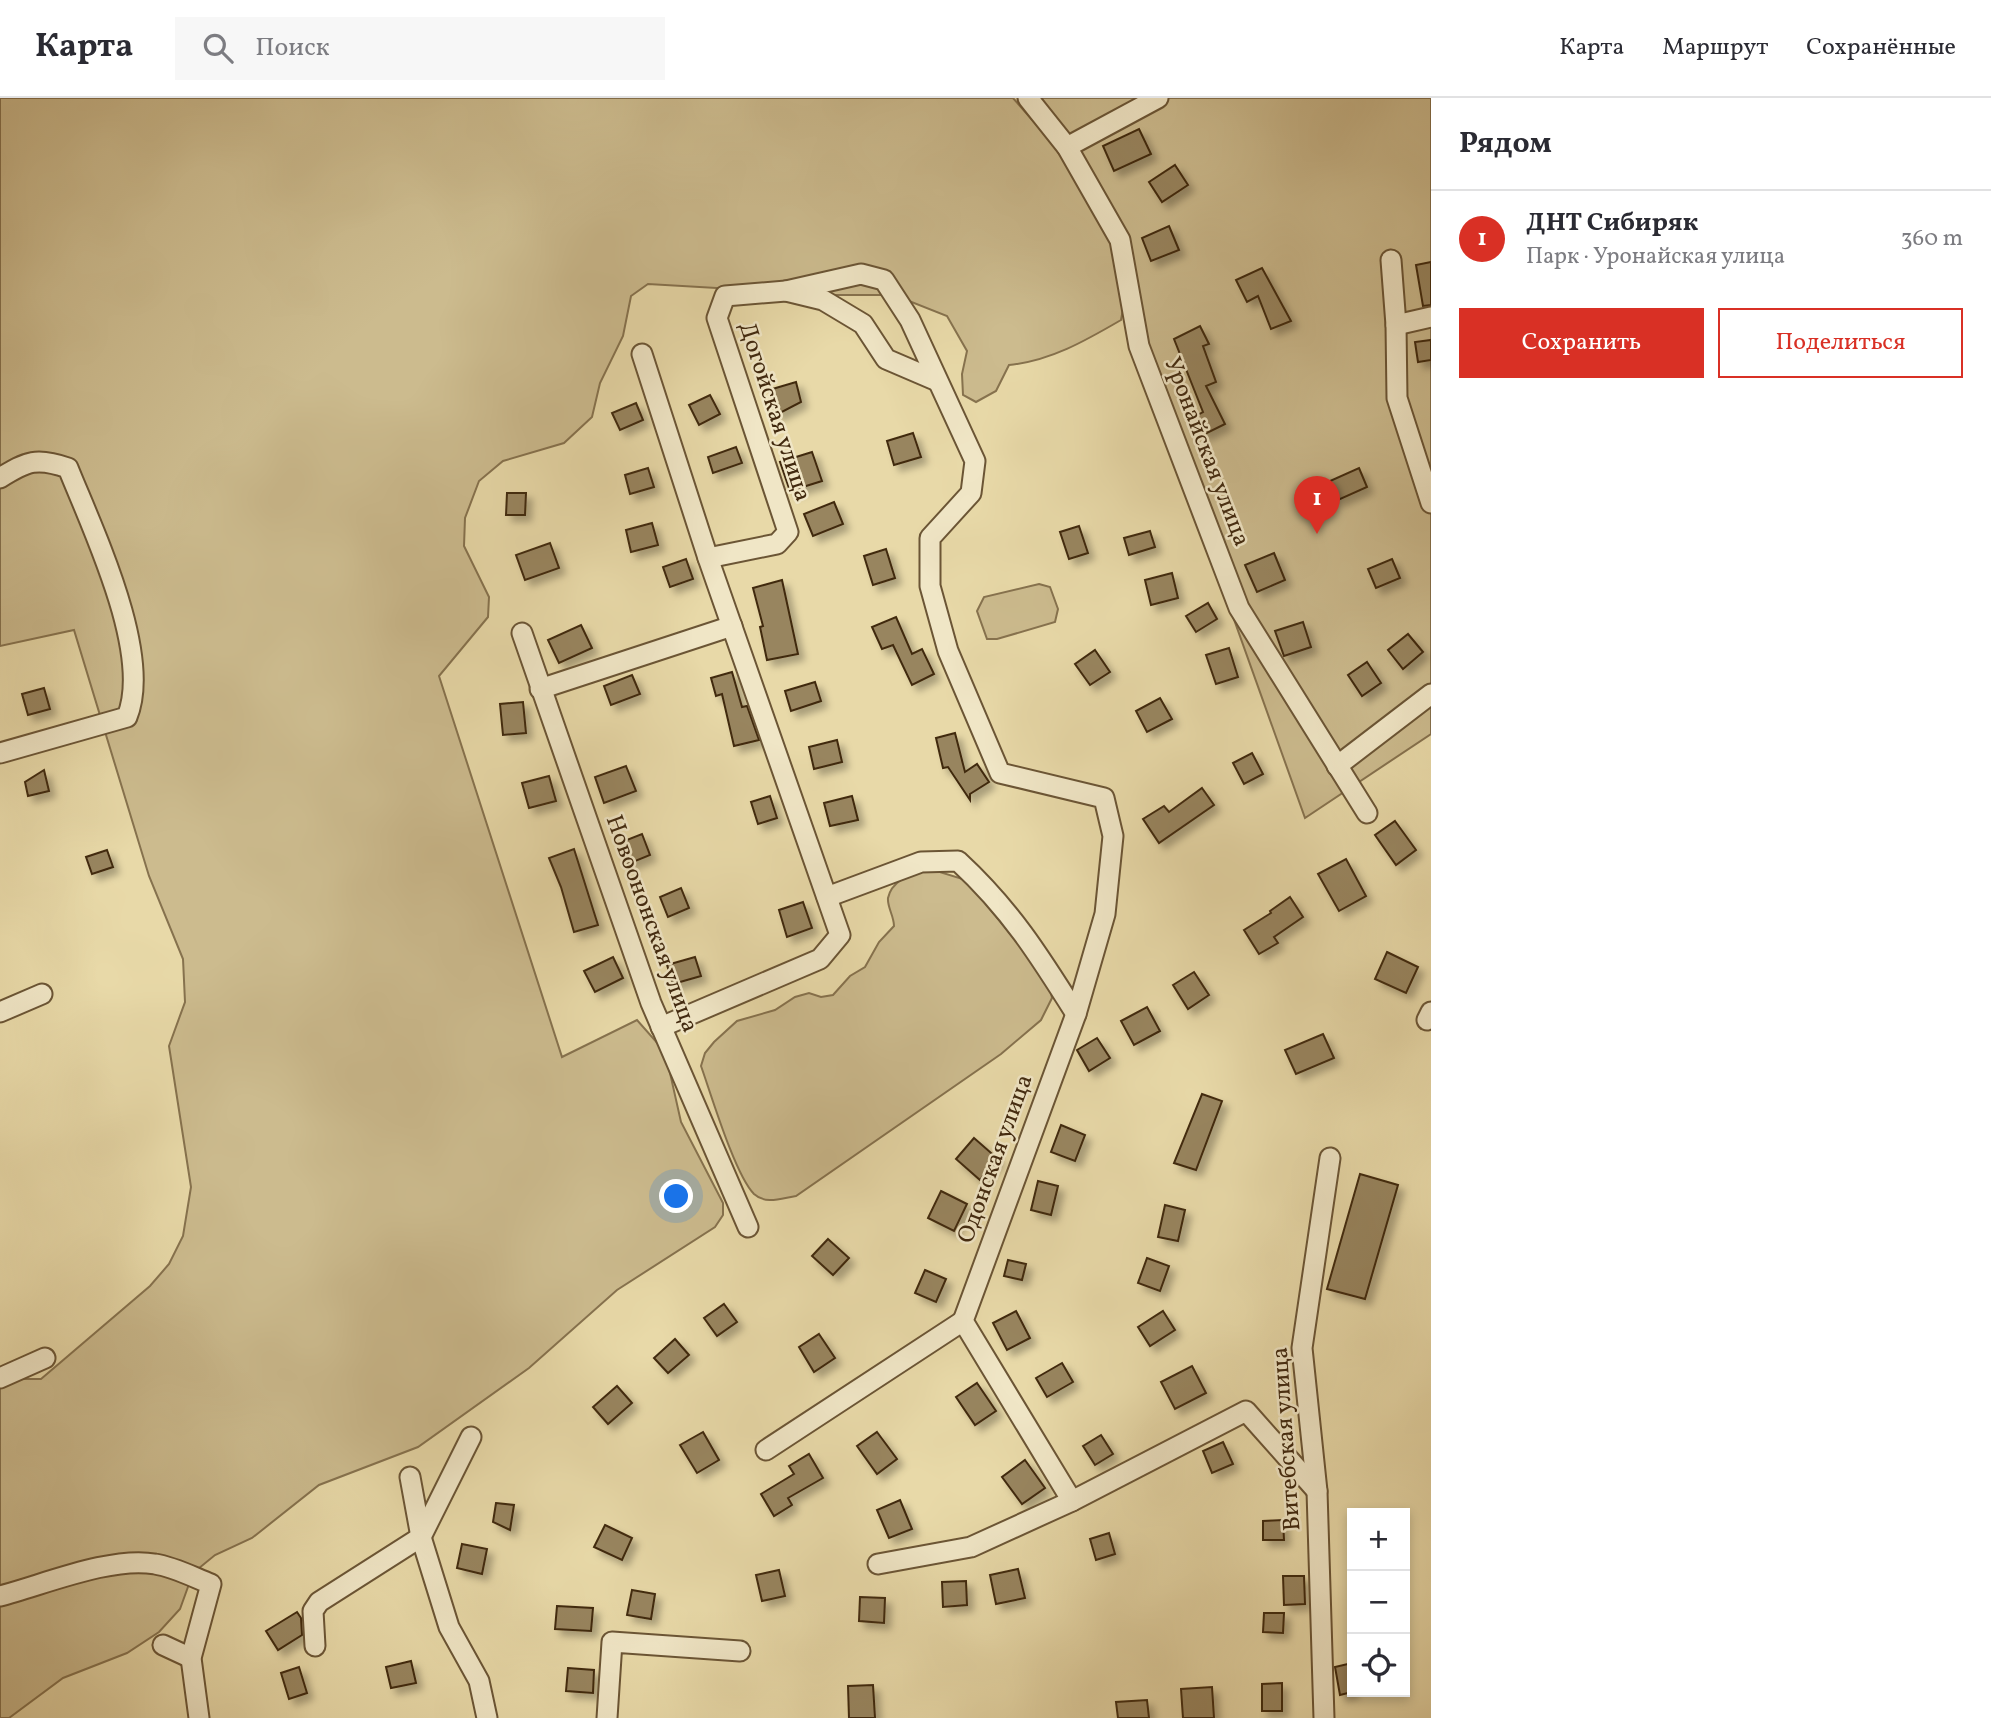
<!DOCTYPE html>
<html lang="ru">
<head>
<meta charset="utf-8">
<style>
  :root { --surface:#fff; --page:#f7f7f7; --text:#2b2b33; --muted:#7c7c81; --line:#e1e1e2; --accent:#d93025 }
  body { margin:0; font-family:Vollkorn,serif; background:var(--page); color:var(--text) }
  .controls { position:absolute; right:21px; bottom:21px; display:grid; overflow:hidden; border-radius:0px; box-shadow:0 4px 10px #0003 }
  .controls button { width:63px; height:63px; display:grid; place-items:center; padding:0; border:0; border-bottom:2px solid var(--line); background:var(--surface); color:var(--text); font:35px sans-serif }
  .you { position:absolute; left:677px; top:1099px; width:24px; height:24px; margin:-18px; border:5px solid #fff; border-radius:50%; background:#1a73e8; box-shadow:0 0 0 10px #1a73e833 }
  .badge { display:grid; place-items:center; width:46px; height:46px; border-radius:50%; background:var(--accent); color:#fff; font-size:23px; font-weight:700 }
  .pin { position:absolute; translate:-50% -58px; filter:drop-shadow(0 2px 4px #0008) }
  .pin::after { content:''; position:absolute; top:37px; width:24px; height:21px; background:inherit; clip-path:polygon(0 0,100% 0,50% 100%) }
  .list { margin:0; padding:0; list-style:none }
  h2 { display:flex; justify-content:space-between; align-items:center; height:91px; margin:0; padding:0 28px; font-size:30px }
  h2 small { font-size:23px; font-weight:400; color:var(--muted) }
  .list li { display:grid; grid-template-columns:46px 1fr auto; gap:21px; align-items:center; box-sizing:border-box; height:98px; padding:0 28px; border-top:2px solid var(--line) }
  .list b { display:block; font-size:26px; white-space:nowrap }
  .list p { margin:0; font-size:23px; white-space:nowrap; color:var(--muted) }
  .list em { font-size:23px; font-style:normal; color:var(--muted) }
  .actions { display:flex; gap:14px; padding:21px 28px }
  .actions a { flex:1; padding:16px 0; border:2px solid var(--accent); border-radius:0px; text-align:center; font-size:24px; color:var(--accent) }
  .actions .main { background:var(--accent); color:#fff }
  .icon { flex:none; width:38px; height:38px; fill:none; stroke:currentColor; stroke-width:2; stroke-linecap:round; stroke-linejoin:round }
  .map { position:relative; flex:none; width:1431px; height:1620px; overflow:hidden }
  header { display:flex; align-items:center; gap:42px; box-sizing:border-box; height:98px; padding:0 35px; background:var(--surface); border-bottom:2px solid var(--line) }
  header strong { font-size:33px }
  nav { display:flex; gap:38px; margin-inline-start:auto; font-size:24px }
  .search { width:490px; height:63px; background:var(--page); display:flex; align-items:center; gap:18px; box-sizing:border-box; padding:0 24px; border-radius:0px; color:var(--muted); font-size:26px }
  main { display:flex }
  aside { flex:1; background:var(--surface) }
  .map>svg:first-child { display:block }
  .green { fill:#ccbb8e; stroke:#86724e; stroke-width:2 }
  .building { fill:#98855f; stroke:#41290f; stroke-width:2; filter:url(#shadow) }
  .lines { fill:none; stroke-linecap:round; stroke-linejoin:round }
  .minor-casing { stroke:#6b5535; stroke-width:23 }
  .minor { stroke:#f0e6c6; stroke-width:19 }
  .labels { text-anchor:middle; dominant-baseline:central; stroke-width:5; stroke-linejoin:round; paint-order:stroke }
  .street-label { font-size:24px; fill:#41290f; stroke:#f0e6c6 }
</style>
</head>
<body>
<header>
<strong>Карта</strong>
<div class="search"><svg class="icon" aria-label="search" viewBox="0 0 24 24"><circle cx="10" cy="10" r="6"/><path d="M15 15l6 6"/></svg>Поиск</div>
<nav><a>Карта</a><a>Маршрут</a><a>Сохранённые</a></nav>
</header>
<main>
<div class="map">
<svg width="1431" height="1620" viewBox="0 0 1431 1620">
  <defs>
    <filter id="shadow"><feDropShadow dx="6" dy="6" stdDeviation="3.5" flood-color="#0004"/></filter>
  </defs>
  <rect width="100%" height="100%" fill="#e8d9a8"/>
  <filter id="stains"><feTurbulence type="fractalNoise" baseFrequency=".00286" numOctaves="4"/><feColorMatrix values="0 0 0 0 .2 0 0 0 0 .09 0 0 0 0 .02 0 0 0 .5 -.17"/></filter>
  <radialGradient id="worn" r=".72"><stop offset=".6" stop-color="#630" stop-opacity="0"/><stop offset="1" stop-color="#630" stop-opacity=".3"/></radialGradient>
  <g class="green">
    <path d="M0,0H1013L1055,48L1038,0H1431V636L1305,720L1123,211L1121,222C1085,243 1050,263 1009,267L996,293L976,304L963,297L962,276L967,253L947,218L894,197H835L648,186L631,198L623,238L600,285L592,319L564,345L503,363L479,383L465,420L464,448L489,499L488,519L439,578L562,959L637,922L660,948L668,966L681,1024L723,1105V1117L715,1129L617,1192L529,1270L418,1349L319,1387L252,1440L215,1457L193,1475L180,1511L159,1534L127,1555L63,1580L9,1620H0V1290L17,1281H41L150,1188L169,1166L183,1138L191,1089L169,948L185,904L183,861L149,778L74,532L0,548Z"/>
    <polygon points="1039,486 1050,489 1058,511 1055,524 997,541 987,541 977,513 984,499"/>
    <path d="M930,771L966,782L1049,883L1052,900L1041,922L1001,956L796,1098C782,1100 766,1107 754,1096C735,1077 711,996 701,968L705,955L714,944L737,923L775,912L795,899L809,895L821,899L833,897L850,878L865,869L879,844L894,828C894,818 887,809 888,800C892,781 915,774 930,771Z"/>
  </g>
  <g class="building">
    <polygon points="1139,31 1151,56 1114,73 1103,48"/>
    <polygon points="1175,67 1188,87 1162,104 1149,84"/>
    <polygon points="1169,128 1179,152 1151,163 1142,140"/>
    <polygon points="1431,164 1431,207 1423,208 1416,167"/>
    <polygon points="1262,170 1291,223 1271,231 1258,198 1247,204 1236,182"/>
    <polygon points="1200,228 1209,246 1203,248 1216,284 1206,288 1225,326 1203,337 1194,319 1203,314 1174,241"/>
    <polygon points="1431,242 1431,262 1418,264 1415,244"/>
    <polygon points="796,284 801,304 776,317 769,292"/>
    <polygon points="710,297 720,316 699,327 689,307"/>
    <polygon points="636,305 643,322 620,332 612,315"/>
    <polygon points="913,335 921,359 894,367 887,343"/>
    <polygon points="736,349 742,365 713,375 708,359"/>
    <polygon points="812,354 822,383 790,393 780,364"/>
    <polygon points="648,370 654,389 630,396 625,377"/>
    <polygon points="1359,370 1367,389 1338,402 1330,383"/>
    <polygon points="507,395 526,395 525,417 506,417"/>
    <polygon points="834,404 843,426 813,438 804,416"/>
    <polygon points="652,425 658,447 631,454 626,432"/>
    <polygon points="1079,428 1088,455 1069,461 1060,434"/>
    <polygon points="1150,433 1155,449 1129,457 1124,440"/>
    <polygon points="550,445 559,470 525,482 516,457"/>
    <polygon points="886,451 895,480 873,487 864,458"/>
    <polygon points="1274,455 1285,482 1257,494 1245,467"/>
    <polygon points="686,461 693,481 670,489 663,469"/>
    <polygon points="1392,461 1400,480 1376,490 1368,471"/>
    <polygon points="1172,475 1178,500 1151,507 1145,482"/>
    <polygon points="782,482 798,556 767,562 760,529 763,528 753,490"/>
    <polygon points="1208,505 1217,521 1196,534 1186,518"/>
    <polygon points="896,519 912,556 922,551 934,576 912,587 893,547 882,551 872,529"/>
    <polygon points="1303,524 1311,549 1284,558 1275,533"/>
    <polygon points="581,527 592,550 559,565 548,542"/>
    <polygon points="1408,536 1423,554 1403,571 1388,552"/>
    <polygon points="1229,550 1238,579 1216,586 1206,557"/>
    <polygon points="1095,552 1110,574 1090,587 1075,566"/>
    <polygon points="1367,564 1381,585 1362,598 1348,577"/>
    <polygon points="732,574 742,609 747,608 759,642 734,648 722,596 716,598 711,580"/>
    <polygon points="632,577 640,596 611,607 604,588"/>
    <polygon points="815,584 821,603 791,613 785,593"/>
    <polygon points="44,590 50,611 28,617 22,596"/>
    <polygon points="1160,600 1172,621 1147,634 1136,613"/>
    <polygon points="523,604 526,635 503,637 500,606"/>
    <polygon points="955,635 965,674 977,666 989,684 970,696 970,702 948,669 943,670 936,640"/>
    <polygon points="837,642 842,664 814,671 809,649"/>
    <polygon points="1252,655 1263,676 1244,686 1233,665"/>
    <polygon points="626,668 636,693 604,705 595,679"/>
    <polygon points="44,672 49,693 28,698 25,684"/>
    <polygon points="549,678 556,703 529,710 522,685"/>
    <polygon points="1202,690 1214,707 1159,745 1143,721 1164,708 1169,714"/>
    <polygon points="770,698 777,720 758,726 751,704"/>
    <polygon points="852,698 858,722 830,728 824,705"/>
    <polygon points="1395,723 1416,752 1396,767 1375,737"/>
    <polygon points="642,736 650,757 628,766 619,745"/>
    <polygon points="574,751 598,827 574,834 561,789 549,760"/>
    <polygon points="107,752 113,769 92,776 86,759"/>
    <polygon points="1346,761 1366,798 1339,813 1318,776"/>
    <polygon points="681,790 689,810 668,819 660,799"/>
    <polygon points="1290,799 1303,819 1274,839 1278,845 1259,856 1244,832 1271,815 1270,813"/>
    <polygon points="803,804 812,830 787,839 779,812"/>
    <polygon points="1387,854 1418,869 1406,895 1375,881"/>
    <polygon points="613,859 623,880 595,894 584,873"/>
    <polygon points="695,859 701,878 673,886 667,867"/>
    <polygon points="1194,874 1209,897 1188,911 1173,887"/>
    <polygon points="1147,909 1160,933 1134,947 1121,923"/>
    <polygon points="1323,936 1334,960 1296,976 1285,952"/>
    <polygon points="1097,940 1110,960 1089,973 1077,952"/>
    <polygon points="1202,996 1222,1003 1196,1072 1174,1065"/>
    <polygon points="1061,1027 1085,1037 1075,1063 1051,1054"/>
    <polygon points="974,1040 998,1061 980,1082 956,1061"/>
    <polygon points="1360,1076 1398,1087 1365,1201 1327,1191"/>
    <polygon points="1038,1083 1058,1088 1051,1117 1031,1112"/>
    <polygon points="941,1093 967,1106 954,1133 928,1120"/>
    <polygon points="1165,1107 1185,1112 1178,1143 1158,1139"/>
    <polygon points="828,1141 849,1160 833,1177 812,1158"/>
    <polygon points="1147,1160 1169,1168 1160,1193 1138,1185"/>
    <polygon points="1008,1162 1026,1166 1022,1182 1004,1178"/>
    <polygon points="925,1172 946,1181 936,1204 915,1195"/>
    <polygon points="724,1206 737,1224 717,1238 704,1220"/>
    <polygon points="1016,1213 1030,1240 1007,1252 993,1225"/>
    <polygon points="1163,1213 1175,1232 1150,1248 1138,1229"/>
    <polygon points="819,1236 835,1260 814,1274 799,1249"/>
    <polygon points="675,1241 689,1257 668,1275 654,1260"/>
    <polygon points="1062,1265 1073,1284 1047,1299 1036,1280"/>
    <polygon points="1192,1268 1206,1295 1175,1311 1161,1284"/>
    <polygon points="977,1285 996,1313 975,1327 956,1299"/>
    <polygon points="617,1288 632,1305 608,1326 593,1309"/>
    <polygon points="703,1334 719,1362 697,1375 680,1347"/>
    <polygon points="877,1334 897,1361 877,1376 857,1348"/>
    <polygon points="1101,1337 1113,1356 1095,1367 1083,1348"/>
    <polygon points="1223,1344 1233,1366 1212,1375 1203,1353"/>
    <polygon points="809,1356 823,1380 788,1400 792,1407 774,1418 761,1396 794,1376 789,1368"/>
    <polygon points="1025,1362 1045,1390 1022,1406 1002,1379"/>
    <polygon points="900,1402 912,1431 889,1440 877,1412"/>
    <polygon points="496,1405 514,1407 510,1432 493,1424"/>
    <polygon points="1283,1422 1284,1442 1263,1442 1263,1423"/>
    <polygon points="605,1427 632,1440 622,1462 594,1449"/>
    <polygon points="1109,1435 1115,1456 1096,1462 1090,1441"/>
    <polygon points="462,1446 487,1451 482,1476 457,1470"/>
    <polygon points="1018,1471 1025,1500 996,1506 990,1477"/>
    <polygon points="779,1472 785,1498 762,1503 756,1477"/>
    <polygon points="1283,1478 1304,1478 1305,1506 1284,1507"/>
    <polygon points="966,1483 967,1507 943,1509 942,1484"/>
    <polygon points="632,1492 655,1496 651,1521 627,1517"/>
    <polygon points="860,1499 885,1500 884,1525 859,1523"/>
    <polygon points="557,1508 593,1510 591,1533 555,1531"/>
    <polygon points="297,1514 301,1520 302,1537 278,1552 266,1533"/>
    <polygon points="1264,1515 1284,1515 1283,1535 1263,1534"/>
    <polygon points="411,1563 416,1585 391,1590 386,1569"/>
    <polygon points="1352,1565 1352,1594 1340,1597 1335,1569"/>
    <polygon points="299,1569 307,1595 289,1601 281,1575"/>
    <polygon points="568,1570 594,1572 593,1595 566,1593"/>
    <polygon points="1282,1585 1282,1613 1262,1613 1262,1586"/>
    <polygon points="873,1587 875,1620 849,1620 848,1588"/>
    <polygon points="1212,1589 1214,1620 1183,1620 1181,1591"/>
    <polygon points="1147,1602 1149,1620 1118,1620 1116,1604"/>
  </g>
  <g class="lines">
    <g class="minor-casing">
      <g id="minor">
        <polyline points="1028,0 1067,49 1120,142 1139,248 1239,510 1367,715"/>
        <polyline points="1067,49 1158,0"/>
        <polyline points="1391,162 1396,227 1397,300 1431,405"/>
        <polyline points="786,193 861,176 884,182 910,222 975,363 971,395 930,440 930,488 948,553 1000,675 1104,700 1113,738 1105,816 1076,916 963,1223 1072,1403"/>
        <polyline points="1396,227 1431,219"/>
        <polyline points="642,256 708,460 840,837 820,861 661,929"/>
        <path d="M0,380C27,363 37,359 68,370C92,430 153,556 127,619L0,655"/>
        <polyline points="708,460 777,446 788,434 717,220 725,198 786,193 823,202 863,226 886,261 935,282"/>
        <polyline points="522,535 651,905 748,1129"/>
        <polyline points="540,591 732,528"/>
        <polyline points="1337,668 1431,596"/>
        <path d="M827,799L921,764L958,763C1010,811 1039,857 1076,916"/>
        <polyline points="0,914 42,896"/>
        <polyline points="1427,922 1431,914"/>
        <polyline points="0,1280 45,1260"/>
        <polyline points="766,1352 963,1223"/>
        <polyline points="410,1379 421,1439 449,1529 479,1583 487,1620"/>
        <polyline points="878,1466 971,1449 1072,1403 1246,1313 1317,1393"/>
        <path d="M0,1498C43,1487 111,1458 155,1466C174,1469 193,1479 211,1486L191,1560L199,1620"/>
        <polyline points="163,1547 191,1560"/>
        <polyline points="315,1548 313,1513 319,1504 421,1439 471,1339"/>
        <polyline points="607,1620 612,1544 740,1553"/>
        <polyline points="1324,1620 1317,1393 1302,1250 1330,1060"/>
      </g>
    </g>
    <use href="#minor" class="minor"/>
  </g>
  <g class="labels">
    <g class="street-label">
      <text transform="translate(774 314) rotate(72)">Догойская улица</text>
      <text transform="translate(1206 354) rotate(69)">Уронайская улица</text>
      <text transform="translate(651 826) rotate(70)">Новоононская улица</text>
      <text transform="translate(996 1061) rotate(-70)">Одонская улица</text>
      <text transform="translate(1287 1341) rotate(-94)">Витебская улица</text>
    </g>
  </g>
  <rect width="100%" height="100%" filter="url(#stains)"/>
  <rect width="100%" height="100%" fill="url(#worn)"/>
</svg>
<div class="controls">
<button>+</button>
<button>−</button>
<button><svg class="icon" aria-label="locate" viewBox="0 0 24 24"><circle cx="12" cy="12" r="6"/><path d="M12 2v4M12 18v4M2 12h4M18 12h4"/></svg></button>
</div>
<div class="you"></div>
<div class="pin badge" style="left:1317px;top:436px">1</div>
</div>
<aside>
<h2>Рядом<small></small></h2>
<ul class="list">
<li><span class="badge">1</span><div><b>ДНТ Сибиряк</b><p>Парк · Уронайская улица</p></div><em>360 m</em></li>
</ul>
<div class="actions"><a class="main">Сохранить</a><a>Поделиться</a></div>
</aside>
</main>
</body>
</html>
